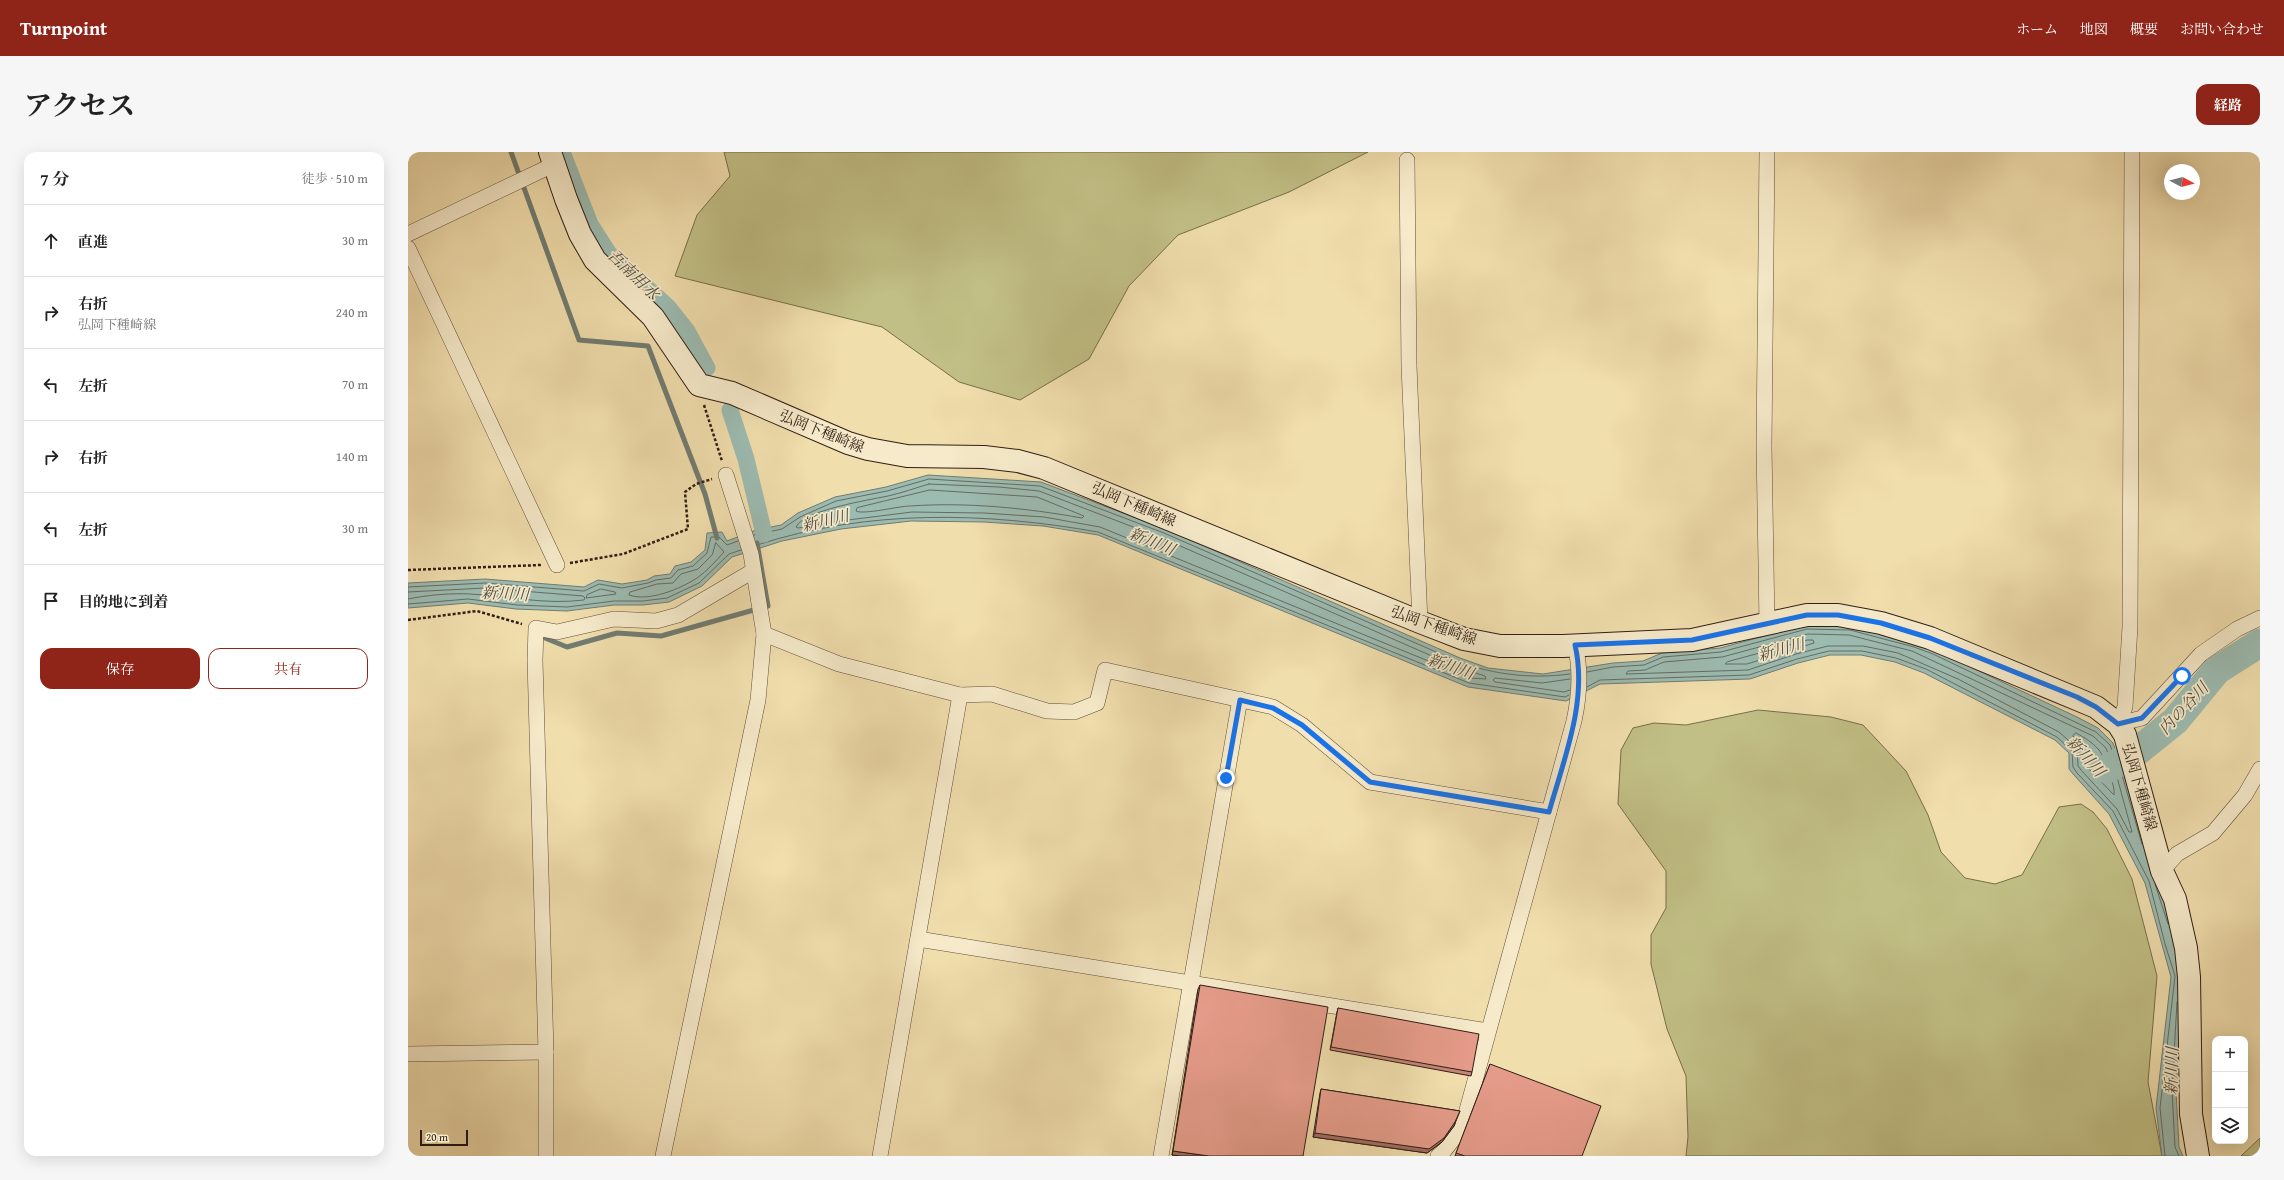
<!DOCTYPE html>
<html lang="ja">
<head>
<meta charset="utf-8">
<style>
  :root { --surface:#fff; --page:#f6f6f6; --text:#222; --muted:#767676; --line:#e0e0e0; --accent:#8f2418 }
  body { margin:0; font-family:"Gentium Book Plus","Noto Serif JP",serif; background:var(--page); color:var(--text) }
  .controls { position:absolute; right:12px; bottom:12px; display:grid; overflow:hidden; border-radius:8px; box-shadow:0 4px 16px #0002 }
  .controls button { width:36px; height:36px; display:grid; place-items:center; padding:0; border:0; border-bottom:1px solid var(--line); background:var(--surface); color:var(--text); font:20px sans-serif }
  .compass { position:absolute; left:1756px; top:12px; width:36px; height:36px; border-radius:50%; background:var(--surface); box-shadow:0 4px 16px #0002; rotate:97deg }
  .scale { position:absolute; left:12px; bottom:10px; width:48px; box-sizing:border-box; padding-left:4px; border:2px solid #301e14; border-top:0; font-size:11px; line-height:14px; white-space:nowrap; color:#301e14; -webkit-text-stroke:3px #f6eaca; paint-order:stroke }
  .stop { position:absolute; width:12px; height:12px; margin:-9px; border:3px solid #1a73e8; border-radius:50%; background:#fff }
  .stop.end { background:#1a73e8; border-color:#fff; box-shadow:0 1px 4px #0008 }
  .list { margin:0; padding:0; list-style:none }
  h2 { display:flex; justify-content:space-between; align-items:center; height:52px; margin:0; padding:0 16px; font-size:17px }
  h2 small { font-size:13px; font-weight:400; color:var(--muted) }
  .list li { display:grid; grid-template-columns:26px 1fr auto; gap:12px; align-items:center; box-sizing:border-box; height:72px; padding:0 16px; border-top:1px solid var(--line) }
  .list b { display:block; font-size:15px; white-space:nowrap }
  .list p { margin:0; font-size:13px; white-space:nowrap; color:var(--muted) }
  .list em { font-size:13px; font-style:normal; color:var(--muted) }
  .actions { display:flex; gap:8px; padding:12px 16px }
  .actions a { flex:1; padding:9px 0; border:1px solid var(--accent); border-radius:12px; text-align:center; font-size:14px; color:var(--accent) }
  .actions .main { background:var(--accent); color:#fff }
  .icon { flex:none; width:22px; height:22px; fill:none; stroke:currentColor; stroke-width:2; stroke-linecap:round; stroke-linejoin:round }
  .map { position:relative; flex:none; width:1852px; height:1004px; overflow:hidden; border-radius:12px }
  header { display:flex; align-items:center; gap:24px; box-sizing:border-box; height:56px; padding:0 20px; background:var(--accent); color:#fff }
  header strong { font-size:19px }
  nav { display:flex; gap:22px; margin-inline-start:auto; font-size:14px }
  .intro { display:flex; align-items:center; justify-content:space-between; box-sizing:border-box; height:96px; padding:0 24px }
  h1 { margin:0; font-size:28px }
  .button { padding:10px 18px; border-radius:12px; background:var(--accent); color:#fff; font-size:14px; font-weight:700 }
  main { display:flex; gap:24px; padding:0 24px }
  aside { flex:1; background:var(--surface); border-radius:12px; box-shadow:0 4px 16px #0002 }
  .map>svg:first-child { display:block }
  .green { fill:#c1bf85; stroke:#786e4c }
  .water { fill:#9cbbb1; stroke:#717c72 }
  .lines { fill:none; stroke-linecap:round; stroke-linejoin:round }
  .shore { stroke:#666c62; stroke-width:1 }
  .stream { stroke:#717c72; stroke-width:5 }
  .canal { stroke:#9cbbb1; stroke-width:17 }
  .river { stroke:#9cbbb1; stroke-width:29 }
  .minor-casing { stroke:#604e3a; stroke-width:16 }
  .secondary-casing { stroke:#301e14; stroke-width:24 }
  .path { stroke:#301e14; stroke-width:2.5; stroke-dasharray:3 2; stroke-linecap:butt }
  .minor { stroke:#f6eaca; stroke-width:15 }
  .secondary { stroke:#f6eaca; stroke-width:22 }
  .wall { fill:#c48576; stroke:#301e14 }
  .shaded-wall { fill:#a06c60; stroke:#301e14 }
  .building { fill:#e49b89; stroke:#301e14 }
  .route { stroke:#1a73e8; stroke-width:5 }
  .labels { text-anchor:middle; dominant-baseline:central; stroke-width:3.5; stroke-linejoin:round; paint-order:stroke }
  .street-label { font-size:15px; fill:#301e14; stroke:#f6eaca }
  .water-label { font-size:16px; font-style:italic; fill:#504d43; stroke:#f6eaca }
</style>
</head>
<body>
<header>
<strong>Turnpoint</strong>
<nav><a>ホーム</a><a>地図</a><a>概要</a><a>お問い合わせ</a></nav>
</header>
<div class="intro"><h1>アクセス</h1><a class="button">経路</a></div>
<main>
<aside>
<h2>7 分<small>徒歩 · 510 m</small></h2>
<ul class="list">
<li><svg class="icon" aria-label="ahead" viewBox="0 0 24 24"><path d="M12 20V5M6 11l6-6 6 6"/></svg><div><b>直進</b></div><em>30 m</em></li>
<li><svg class="icon" aria-label="right" viewBox="0 0 24 24"><path d="M7 20v-9h11M14 6l5 5-5 5"/></svg><div><b>右折</b><p>弘岡下種崎線</p></div><em>240 m</em></li>
<li><svg class="icon" aria-label="left" viewBox="0 0 24 24"><path d="M17 20v-9H6M10 6l-5 5 5 5"/></svg><div><b>左折</b></div><em>70 m</em></li>
<li><svg class="icon" aria-label="right" viewBox="0 0 24 24"><path d="M7 20v-9h11M14 6l5 5-5 5"/></svg><div><b>右折</b></div><em>140 m</em></li>
<li><svg class="icon" aria-label="left" viewBox="0 0 24 24"><path d="M17 20v-9H6M10 6l-5 5 5 5"/></svg><div><b>左折</b></div><em>30 m</em></li>
<li><svg class="icon" aria-label="arrive" viewBox="0 0 24 24"><path d="M6 21V4h12l-3 4 3 4H6"/></svg><div><b>目的地に到着</b></div></li>
</ul>
<div class="actions"><a class="main">保存</a><a>共有</a></div>
</aside>
<div class="map">
<svg width="1852" height="1004" viewBox="0 0 1852 1004">
  <rect width="100%" height="100%" fill="#f1dead"/>
  <filter id="stains"><feTurbulence type="fractalNoise" baseFrequency=".005" numOctaves="4"/><feColorMatrix values="0 0 0 0 .2 0 0 0 0 .09 0 0 0 0 .02 0 0 0 .5 -.17"/></filter>
  <radialGradient id="worn" r=".72"><stop offset=".6" stop-color="#630" stop-opacity="0"/><stop offset="1" stop-color="#630" stop-opacity=".3"/></radialGradient>
  <g class="green">
    <polygon points="316,0 960,0 881,40 770,83 721,134 681,207 612,248 551,230 474,175 267,124 289,63 322,24"/>
    <polygon points="1350,558 1423,565 1455,573 1498,619 1520,663 1533,700 1557,726 1587,732 1614,723 1651,655 1673,652 1685,660 1699,677 1724,727 1749,824 1740,930 1754,1004 1278,1004 1280,985 1278,924 1259,877 1243,812 1243,783 1258,756 1258,719 1210,652 1213,598 1225,576 1246,571 1278,573"/>
    <polygon points="1852,986 1852,1004 1833,1004"/>
  </g>
  <polygon class="water" points="520,323 633,330 757,377 1052,506 1080,516 1135,522 1205,511 1235,509 1254,501 1312,496 1398,473 1442,474 1507,491 1526,498 1669,565 1690,576 1705,591 1717,622 1769,784 1772,877 1768,939 1771,995 1775,1004 1754,1004 1748,956 1763,825 1737,731 1701,662 1666,623 1661,617 1661,601 1647,588 1516,521 1487,510 1453,503 1422,503 1390,511 1342,527 1192,532 1158,549 1060,535 690,383 635,374 576,370 503,369 433,377 374,389 324,405 294,434 261,450 235,453 206,453 159,459 108,457 60,451 0,456 0,431 77,427 176,435 190,428 214,432 239,428 246,424 262,422 267,414 283,410 297,398 299,381 314,380 319,389 348,378 373,373 390,361 427,345 478,335"/>
  <g class="lines">
    <g class="shore">
      <path d="M521,332L591,335L631,339L754,386L1049,515L1077,524L1078,527L1062,526L692,375L636,365L576,361L504,360L432,369L390,376L388,375C396,358 461,348 480,344C494,341 507,336 521,332Z"/>
      <path d="M522,338L629,345L676,364L674,366C618,356 559,350 502,354C491,354 456,363 448,359L449,356Z"/>
      <path d="M346,383L374,377L392,365L428,349L479,339L521,327L632,334L756,381L1051,510C1088,523 1124,527 1162,522"/>
      <path d="M308,391L316,400C308,409 299,419 289,426C272,437 241,450 221,443L222,440L249,432L265,431L273,422L290,417L304,403Z"/>
      <path d="M349,393C460,357 577,360 690,380L1061,531L1157,545L1161,543"/>
      <polyline points="0,435 77,431 176,439 191,432 214,436 240,431 248,428 263,426 270,418 285,414 299,401 303,385 311,385 319,393 330,389"/>
      <polygon points="193,437 207,440 208,442 178,446 179,443"/>
      <path d="M0,440L77,436L175,444L177,446L176,448C137,453 100,444 62,442C43,441 19,443 0,447"/>
      <polyline points="0,452 60,447 109,453 159,455 206,449 235,449 259,446 291,431 321,402 333,398"/>
      <polygon points="1400,482 1441,483 1504,499 1685,584 1698,596 1709,625 1724,680 1721,680 1709,657 1673,618 1670,614 1669,596 1651,580 1550,527 1490,501 1455,494 1420,494 1388,502 1340,518 1218,522 1220,519 1237,518 1256,510 1314,505"/>
      <polygon points="1400,488 1405,488 1406,491 1339,512 1317,512 1319,510"/>
      <polyline points="1179,520 1205,515 1236,513 1255,505 1313,500 1399,477 1442,478 1506,495 1525,502 1688,580 1702,593 1714,623 1734,692"/>
      <polyline points="1179,535 1192,528 1341,523 1389,507 1421,499 1454,499 1488,506 1518,517 1649,585 1664,599 1665,615 1669,621 1705,659 1741,729 1757,792 1767,824 1752,956 1757,1004"/>
      <polyline points="1162,538 1156,540 1087,530 1085,528 1087,526 1134,531 1162,527"/>
      <path d="M1668,581C1677,586 1684,590 1691,598C1696,604 1708,636 1706,643L1678,614L1675,595L1665,584Z"/>
      <polyline points="1747,732 1760,772"/>
      <polyline points="1769,850 1764,939 1767,995 1771,1004"/>
    </g>
    <g class="stream">
      <polyline points="103,0 171,188 240,194 297,342 309,386"/>
      <polyline points="137,486 159,495 209,481 253,484 360,454 349,391"/>
    </g>
    <g class="canal">
      <polyline points="154,0 182,72 201,102 260,155 279,179 299,216"/>
      <polyline points="322,258 338,307 356,382"/>
    </g>
    <polyline class="river" points="1699,617 1727,601 1767,569 1809,518 1852,491"/>
    <g class="minor-casing">
      <g id="minor">
        <polyline points="999,8 1001,214 1012,470"/>
        <polyline points="0,82 147,12"/>
        <polyline points="0,96 149,413"/>
        <polyline points="1359,472 1356,294 1359,0"/>
        <polyline points="356,482 431,512 552,543 584,542 639,559 666,560 689,551 697,518 865,555 894,573 962,630 1141,660"/>
        <polyline points="1710,572 1717,555 1722,475 1724,0"/>
        <polyline points="1710,572 1734,566 1793,502 1829,477 1852,466"/>
        <polyline points="1754,719 1769,702 1805,681 1837,643 1852,617"/>
        <polyline points="510,787 1080,879"/>
        <polyline points="0,902 138,900"/>
        <polyline points="138,1004 138,900 127,508 128,476 149,480 206,467 248,469 270,463 345,419"/>
        <polyline points="255,1004 350,548 356,482 343,402 318,323"/>
        <polyline points="472,1004 552,543"/>
        <polyline points="753,1004 832,547"/>
        <path d="M1030,1004L1036,999L1054,976L1166,569C1171,546 1173,517 1167,493"/>
      </g>
    </g>
    <g class="secondary-casing">
      <polyline id="secondary" points="142,0 158,47 172,82 187,108 245,165 291,233 324,241 440,291 460,297 499,304 576,305 610,309 636,316 1012,470 1056,487 1092,494 1155,494 1284,488 1399,463 1430,463 1473,471 1522,486 1688,555 1710,572 1717,583 1754,719 1767,747 1778,796 1781,825 1783,962 1790,1004"/>
    </g>
    <g class="path">
      <polyline points="296,253 314,309"/>
      <polyline points="162,411 215,402 280,377 277,340 288,332 304,327"/>
      <polyline points="0,418 133,413"/>
      <polyline points="0,468 69,459 114,472"/>
    </g>
    <use href="#minor" class="minor"/>
    <use href="#secondary" class="secondary"/>
  </g>
  <g class="wall">
    <polygon points="792,833 895,1004 772,1004 764,1003 790,837"/>
    <polygon points="930,856 1064,920 1063,924 922,898 929,860"/>
    <polygon points="1082,912 1174,1004 1047,1004"/>
    <polygon points="913,937 1052,959 1046,974 1034,990 1019,1001 905,985 912,941"/>
  </g>
  <g class="shaded-wall">
    <polygon points="1047,970 1046,974 1034,990 1019,1001 905,985 907,981"/>
    <polygon points="765,999 801,1004 772,1004 764,1003"/>
  </g>
  <g class="building">
    <polygon points="792,833 920,855 895,1004 801,1004 765,999"/>
    <polygon points="930,856 1071,882 1064,920 923,895"/>
    <polygon points="1082,912 1193,954 1174,1004 1057,1004 1048,1001"/>
    <polygon points="913,937 1052,959 1047,970 1036,986 1021,997 907,981"/>
  </g>
  <g class="lines">
    <path class="route" d="M818,626L832,548L865,556L894,573L962,630L1141,660C1156,607 1180,548 1167,493L1284,488L1399,463H1430L1473,471L1522,486L1669,545L1688,555L1710,572L1734,566L1774,524"/>
  </g>
  <g class="labels">
    <g class="street-label">
      <text transform="translate(414 279) rotate(22)">弘岡下種崎線</text>
      <text transform="translate(726 352) rotate(23)">弘岡下種崎線</text>
      <text transform="translate(1026 473) rotate(19)">弘岡下種崎線</text>
      <text transform="translate(1732 635) rotate(74)">弘岡下種崎線</text>
    </g>
    <g class="water-label">
      <text transform="translate(226 122) rotate(44)">吾南用水</text>
      <text transform="translate(417 368) rotate(-13)">新川川</text>
      <text transform="translate(744 389) rotate(22)">新川川</text>
      <text transform="translate(97 441) rotate(3)">新川川</text>
      <text transform="translate(1373 497) rotate(-15)">新川川</text>
      <text transform="translate(1043 514) rotate(19)">新川川</text>
      <text transform="translate(1775 556) rotate(-47)">内の谷川</text>
      <text transform="translate(1678 604) rotate(48)">新川川</text>
      <text transform="translate(1763 919) rotate(-88)">新川川</text>
    </g>
  </g>
  <rect width="100%" height="100%" filter="url(#stains)"/>
  <rect width="100%" height="100%" fill="url(#worn)"/>
</svg>
<div class="controls">
<button>+</button>
<button>−</button>
<button><svg class="icon" aria-label="layers" viewBox="0 0 24 24"><path d="M12 4l9 5-9 5-9-5zM3 14l9 5 9-5"/></svg></button>
</div>
<svg class="compass" viewBox="-18 -18 36 36"><path d="M0-13l5 13h-10z" fill="#e53935"/><path d="M0 13l5-13h-10z" fill="#767676"/></svg>
<div class="scale">20 m</div>
<div class="stop" style="left:1774px;top:524px"></div>
<div class="stop end" style="left:818px;top:626px"></div>
</div>
</main>
</body>
</html>
